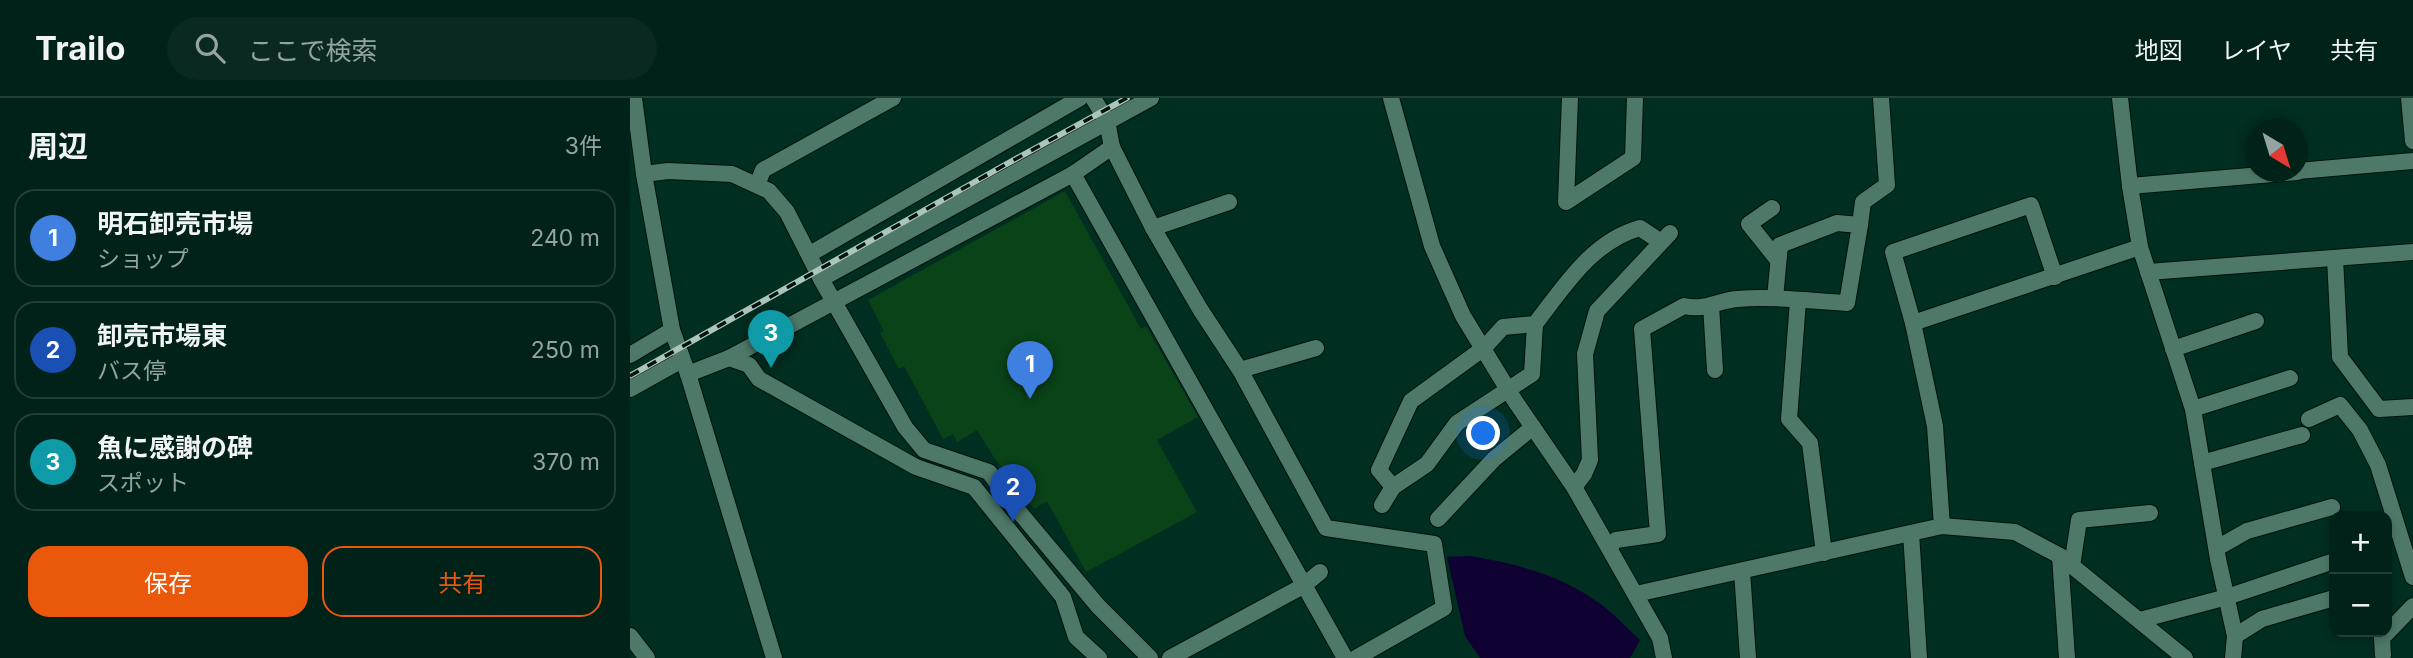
<!DOCTYPE html>
<html lang="ja">
<head>
<meta charset="utf-8">
<style>
  :root { --surface:#002218; --page:#0a2a21; --text:#f1f3f6; --muted:#95a4a2; --line:#223f37; --accent:#ea580c }
  body { margin:0; font-family:Inter,"Noto Sans JP",sans-serif; background:var(--page); color:var(--text) }
  .controls { position:absolute; right:21px; bottom:21px; display:grid; overflow:hidden; border-radius:14px; box-shadow:0 4px 10px #0003 }
  .controls button { width:63px; height:63px; display:grid; place-items:center; padding:0; border:0; border-bottom:2px solid var(--line); background:var(--surface); color:var(--text); font:35px sans-serif }
  .compass { position:absolute; left:1615px; top:21px; width:63px; height:63px; border-radius:50%; background:var(--surface); box-shadow:0 4px 10px #0003; rotate:142deg }
  .you { position:absolute; left:854px; top:336px; width:24px; height:24px; margin:-18px; border:5px solid #fff; border-radius:50%; background:#1a73e8; box-shadow:0 0 0 10px #1a73e833 }
  .badge { display:grid; place-items:center; width:46px; height:46px; border-radius:50%; background:var(--accent); color:#fff; font-size:23px; font-weight:700 }
  .pin { position:absolute; translate:-50% -58px; filter:drop-shadow(0 2px 4px #0008) }
  .pin::after { content:''; position:absolute; top:37px; width:24px; height:21px; background:inherit; clip-path:polygon(0 0,100% 0,50% 100%) }
  .list { margin:0; padding:0; list-style:none }
  h2 { display:flex; justify-content:space-between; align-items:center; height:91px; margin:0; padding:0 28px; font-size:30px }
  h2 small { font-size:23px; font-weight:400; color:var(--muted) }
  .list li { display:grid; grid-template-columns:46px 1fr auto; gap:21px; align-items:center; box-sizing:border-box; height:98px; margin:0 14px 14px; padding:0 14px; border:2px solid var(--line); border-radius:21px }
  .list b { display:block; font-size:26px; white-space:nowrap }
  .list p { margin:0; font-size:23px; white-space:nowrap; color:var(--muted) }
  .list em { font-size:23px; font-style:normal; color:var(--muted) }
  .actions { display:flex; gap:14px; padding:21px 28px }
  .actions a { flex:1; padding:16px 0; border:2px solid var(--accent); border-radius:21px; text-align:center; font-size:24px; color:var(--accent) }
  .actions .main { background:var(--accent); color:#fff }
  .icon { flex:none; width:38px; height:38px; fill:none; stroke:currentColor; stroke-width:2; stroke-linecap:round; stroke-linejoin:round }
  .map { position:relative; flex:none; width:1783px; height:560px; overflow:hidden }
  header { display:flex; align-items:center; gap:42px; box-sizing:border-box; height:98px; padding:0 35px; background:var(--surface); border-bottom:2px solid var(--line) }
  header strong { font-size:33px }
  nav { display:flex; gap:38px; margin-inline-start:auto; font-size:24px }
  .search { width:490px; height:63px; background:var(--page); display:flex; align-items:center; gap:18px; box-sizing:border-box; padding:0 24px; border-radius:38px; color:var(--muted); font-size:26px }
  main { display:flex }
  aside { flex:1; background:var(--surface) }
  .map>svg:first-child { display:block }
  .water { fill:#0f0131 }
  .building { fill:#0a4318 }
  .lines { fill:none; stroke-linecap:round; stroke-linejoin:round }
  .minor-casing { stroke:#01130c; stroke-width:18 }
  .minor { stroke:#4e7968; stroke-width:16 }
  .rail-casing { stroke:#acc5bb; stroke-width:6 }
  .rail { stroke:#03120c; stroke-width:3.5; stroke-dasharray:10; stroke-linecap:butt }
</style>
</head>
<body>
<header>
<strong>Trailo</strong>
<div class="search"><svg class="icon" aria-label="search" viewBox="0 0 24 24"><circle cx="10" cy="10" r="6"/><path d="M15 15l6 6"/></svg>ここで検索</div>
<nav><a>地図</a><a>レイヤ</a><a>共有</a></nav>
</header>
<main>
<aside>
<h2>周辺<small>3件</small></h2>
<ul class="list">
<li><span class="badge" style="background:#3f7fe0">1</span><div><b>明石卸売市場</b><p>ショップ</p></div><em>240 m</em></li>
<li><span class="badge" style="background:#1a4fb4">2</span><div><b>卸売市場東</b><p>バス停</p></div><em>250 m</em></li>
<li><span class="badge" style="background:#0f9aa8">3</span><div><b>魚に感謝の碑</b><p>スポット</p></div><em>370 m</em></li>
</ul>
<div class="actions"><a class="main">保存</a><a>共有</a></div>
</aside>
<div class="map">
<svg width="1783" height="560" viewBox="0 0 1783 560">
  <rect width="100%" height="100%" fill="#002e20"/>
  <path class="water" d="M840,458C888,466 934,478 973,508C986,518 998,531 1010,542L1000,560H850L835,538L817,459Z"/>
  <polygon class="building" points="435,93 511,231 516,228 568,319 527,342 567,414 456,474 417,403 404,411 363,358 347,332 327,344 323,336 313,341 274,268 269,271 250,235 254,233 238,202"/>
  <g class="lines">
    <g class="minor-casing">
      <g id="minor">
        <polyline points="4,0 14,76 42,232 58,276 144,560"/>
        <polyline points="463,0 477,23 482,49 523,130 570,211 610,272 696,430 804,446 814,510 726,560"/>
        <polyline points="761,0 802,148 833,218 885,303 944,389 1030,540 1034,560"/>
        <polyline points="940,0 936,104 1003,60 1005,0"/>
        <polyline points="1490,0 1500,88 1510,149 1563,311 1588,461 1605,538 1603,560"/>
        <polyline points="1779,0 1783,43"/>
        <polyline points="1668,73 1783,63"/>
        <polyline points="14,76 38,73 102,76 139,93 157,114 191,181 275,329 294,352 359,374 380,403 468,508 520,560"/>
        <polyline points="443,76 715,560"/>
        <polyline points="127,87 133,72 263,0"/>
        <polyline points="1500,88 1667,74"/>
        <polyline points="1142,110 1119,126 1147,161"/>
        <polyline points="1230,127 1233,104 1257,87 1251,0"/>
        <polyline points="523,130 599,104"/>
        <polyline points="180,156 450,0"/>
        <polyline points="1705,160 1710,259 1749,311 1783,309"/>
        <polyline points="1518,174 1783,154"/>
        <polyline points="191,181 521,0"/>
        <polyline points="1168,203 1159,321 1180,345 1194,455"/>
        <polyline points="1081,207 1085,272"/>
        <polyline points="1283,225 1263,154 1401,107 1425,179"/>
        <polyline points="1543,251 1626,223"/>
        <polyline points="0,257 42,232"/>
        <polyline points="99,260 443,76 482,49"/>
        <polyline points="610,272 686,250"/>
        <polyline points="58,276 99,260 119,267 129,281 286,369 344,389 433,499 446,539 469,560"/>
        <polyline points="0,291 52,262"/>
        <polyline points="1563,311 1660,280"/>
        <polyline points="1679,321 1710,307 1730,332 1748,367 1783,479"/>
        <polyline points="1572,365 1672,337"/>
        <path d="M763,389L749,372L781,303L854,250L873,229L905,226C934,189 962,143 1010,130L1031,144"/>
        <polyline points="944,389 954,376 960,362 955,256 967,213 1040,135"/>
        <polyline points="752,407 763,389 797,366 827,325 902,276 905,226"/>
        <polyline points="808,421 864,361 903,329"/>
        <polyline points="1312,428 1305,328 1283,225 1510,149"/>
        <polyline points="1281,435 1289,560"/>
        <path d="M979,449L986,442L1028,436L1012,231L1054,208C1075,213 1086,203 1107,201C1144,198 1180,203 1217,205L1230,127L1207,125L1150,147L1145,200"/>
        <polyline points="1587,450 1617,433 1702,409"/>
        <polyline points="1430,458 1437,560"/>
        <polyline points="1442,468 1449,422 1520,415"/>
        <polyline points="1112,473 1118,560"/>
        <polyline points="1006,496 1312,428 1385,434 1430,458 1555,560"/>
        <polyline points="1510,522 1597,499 1704,463"/>
        <polyline points="0,538 17,560"/>
        <polyline points="1605,538 1632,521 1704,500"/>
        <polyline points="1753,557 1752,540 1783,508"/>
        <polyline points="540,560 673,488 690,474"/>
      </g>
    </g>
    <use href="#minor" class="minor"/>
    <g class="rail-casing">
      <polyline id="rail" points="0,278 373,68 497,0"/>
    </g>
    <use href="#rail" class="rail"/>
  </g>
</svg>
<div class="controls">
<button>+</button>
<button>−</button>
</div>
<svg class="compass" viewBox="-18 -18 36 36"><path d="M0-13l5 13h-10z" fill="#e53935"/><path d="M0 13l5-13h-10z" fill="#95a4a2"/></svg>
<div class="you"></div>
<div class="pin badge" style="left:400px;top:301px;background:#3f7fe0">1</div>
<div class="pin badge" style="left:383px;top:424px;background:#1a4fb4">2</div>
<div class="pin badge" style="left:141px;top:270px;background:#0f9aa8">3</div>
</div>
</main>
</body>
</html>
